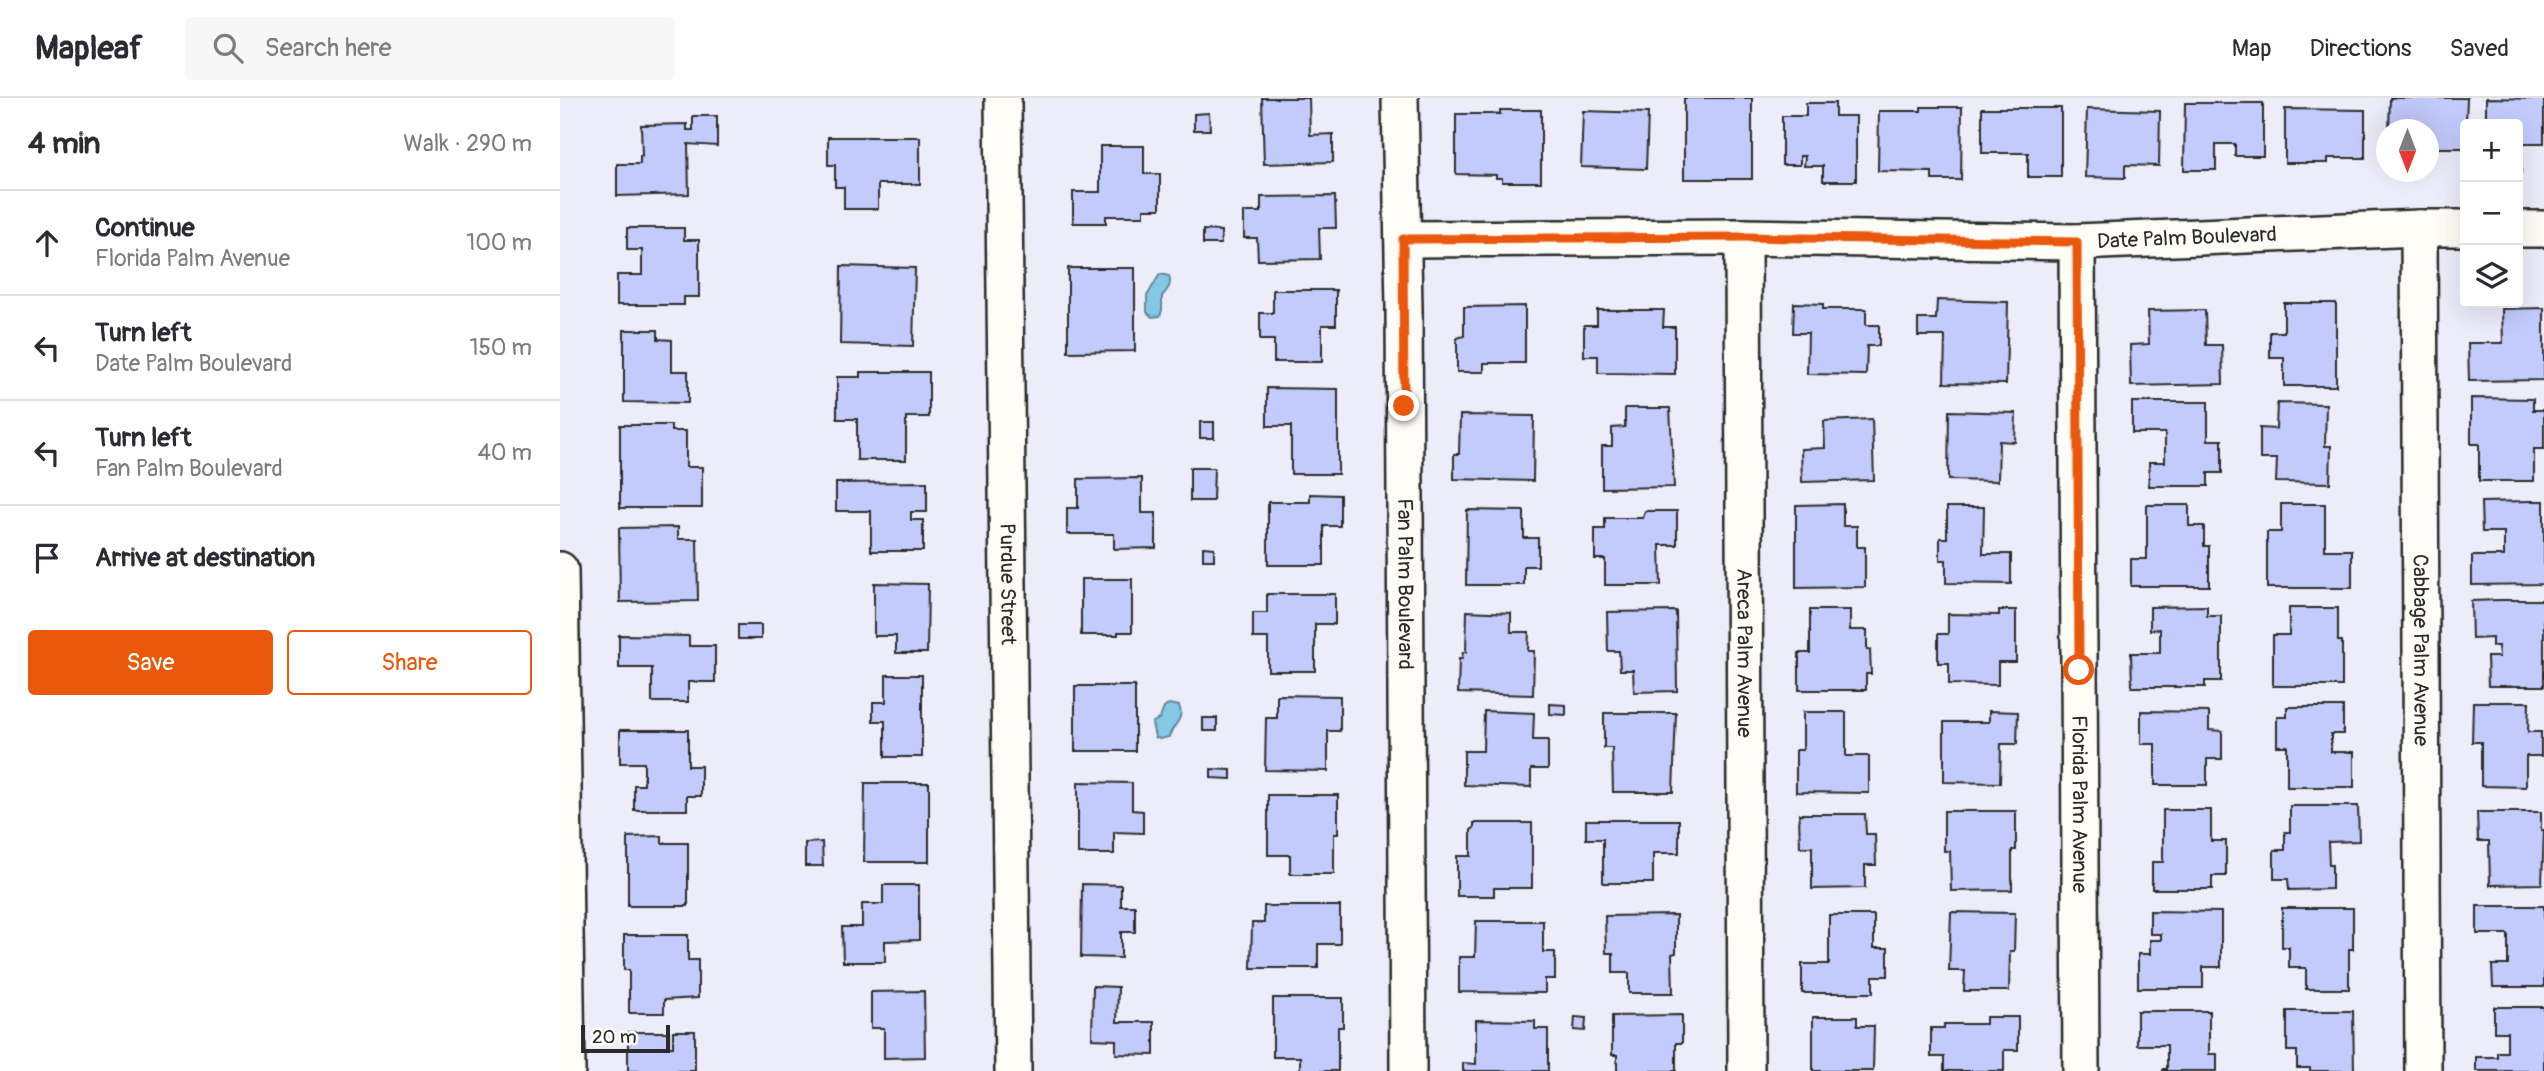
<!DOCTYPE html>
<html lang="en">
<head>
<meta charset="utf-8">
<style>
  :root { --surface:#fff; --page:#f7f7f7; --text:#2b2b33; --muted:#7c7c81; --line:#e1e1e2; --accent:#ea580c }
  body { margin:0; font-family:Pangolin,sans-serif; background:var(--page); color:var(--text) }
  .controls { position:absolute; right:21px; top:21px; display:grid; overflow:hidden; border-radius:7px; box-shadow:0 7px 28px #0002 }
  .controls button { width:63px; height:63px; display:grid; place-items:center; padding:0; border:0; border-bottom:2px solid var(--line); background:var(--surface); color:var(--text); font:35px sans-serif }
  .compass { position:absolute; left:1816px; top:21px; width:63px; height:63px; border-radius:50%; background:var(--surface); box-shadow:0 7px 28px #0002; rotate:180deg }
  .scale { position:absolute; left:21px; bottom:18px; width:89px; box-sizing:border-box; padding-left:7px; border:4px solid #2b2b2b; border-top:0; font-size:19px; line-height:24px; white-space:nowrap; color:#2b2b2b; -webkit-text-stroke:5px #fdfcf7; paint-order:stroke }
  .stop { position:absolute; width:21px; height:21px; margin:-16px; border:5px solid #ea580c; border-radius:50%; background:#fff }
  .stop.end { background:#ea580c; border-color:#fff; box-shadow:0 2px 7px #0008 }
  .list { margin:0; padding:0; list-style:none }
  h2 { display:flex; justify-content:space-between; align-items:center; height:91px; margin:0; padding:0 28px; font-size:30px }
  h2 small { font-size:23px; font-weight:400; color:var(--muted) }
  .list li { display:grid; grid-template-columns:46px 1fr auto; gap:21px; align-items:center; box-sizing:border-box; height:105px; padding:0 28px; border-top:2px solid var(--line) }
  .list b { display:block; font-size:26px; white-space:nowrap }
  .list p { margin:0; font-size:23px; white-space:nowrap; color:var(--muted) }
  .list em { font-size:23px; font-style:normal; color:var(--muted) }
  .actions { display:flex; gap:14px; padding:21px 28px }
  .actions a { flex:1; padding:16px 0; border:2px solid var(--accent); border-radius:7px; text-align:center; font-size:24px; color:var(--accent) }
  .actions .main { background:var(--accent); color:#fff }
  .icon { flex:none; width:38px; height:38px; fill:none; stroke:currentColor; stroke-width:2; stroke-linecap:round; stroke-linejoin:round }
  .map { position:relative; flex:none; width:1984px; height:973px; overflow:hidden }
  header { display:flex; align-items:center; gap:42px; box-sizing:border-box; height:98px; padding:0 35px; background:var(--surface); border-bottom:2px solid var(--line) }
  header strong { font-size:33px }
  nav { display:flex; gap:38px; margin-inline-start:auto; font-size:24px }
  .search { width:490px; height:63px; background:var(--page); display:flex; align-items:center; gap:18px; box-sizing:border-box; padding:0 24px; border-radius:7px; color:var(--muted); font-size:26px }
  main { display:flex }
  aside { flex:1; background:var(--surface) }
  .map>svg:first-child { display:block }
  .water { fill:#85c8e6; stroke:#61899b; stroke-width:2 }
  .building { fill:#c3cbfd; stroke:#2b2b2b; stroke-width:2 }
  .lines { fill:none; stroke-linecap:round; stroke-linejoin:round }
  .street-casing { stroke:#2b2b2b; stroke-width:40 }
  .street { stroke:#fdfcf7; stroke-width:35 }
  .route { stroke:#ea580c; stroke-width:9 }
  .labels { text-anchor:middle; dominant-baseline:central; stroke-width:5; stroke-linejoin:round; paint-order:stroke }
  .street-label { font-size:21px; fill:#2b2b2b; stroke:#fdfcf7 }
</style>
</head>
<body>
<header>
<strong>Mapleaf</strong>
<div class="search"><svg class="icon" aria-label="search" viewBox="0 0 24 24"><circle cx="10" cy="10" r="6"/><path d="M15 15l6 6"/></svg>Search here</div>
<nav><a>Map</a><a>Directions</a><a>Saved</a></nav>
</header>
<main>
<aside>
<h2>4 min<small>Walk · 290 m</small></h2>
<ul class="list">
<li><svg class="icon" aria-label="ahead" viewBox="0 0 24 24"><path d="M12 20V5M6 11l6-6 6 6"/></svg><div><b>Continue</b><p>Florida Palm Avenue</p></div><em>100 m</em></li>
<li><svg class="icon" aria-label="left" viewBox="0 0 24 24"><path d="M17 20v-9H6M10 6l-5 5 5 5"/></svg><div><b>Turn left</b><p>Date Palm Boulevard</p></div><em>150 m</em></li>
<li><svg class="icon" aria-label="left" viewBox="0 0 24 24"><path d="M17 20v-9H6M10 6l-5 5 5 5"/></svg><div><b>Turn left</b><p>Fan Palm Boulevard</p></div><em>40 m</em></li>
<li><svg class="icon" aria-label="arrive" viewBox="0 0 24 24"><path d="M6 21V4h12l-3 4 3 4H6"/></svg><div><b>Arrive at destination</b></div></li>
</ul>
<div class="actions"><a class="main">Save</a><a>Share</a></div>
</aside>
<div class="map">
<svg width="1984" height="973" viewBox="0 0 1984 973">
  <rect width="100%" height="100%" fill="#ecedf9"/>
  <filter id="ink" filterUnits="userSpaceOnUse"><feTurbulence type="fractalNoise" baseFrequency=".0143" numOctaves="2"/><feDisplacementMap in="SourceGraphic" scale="14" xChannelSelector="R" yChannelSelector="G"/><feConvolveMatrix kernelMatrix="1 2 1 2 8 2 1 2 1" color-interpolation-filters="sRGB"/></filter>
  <g filter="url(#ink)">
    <g class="water">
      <path d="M600,176L609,178C612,187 608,191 602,198V212L600,218L592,219L587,214V198Z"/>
      <path d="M609,606L619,608C625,622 612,627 609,639L600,641L595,639L592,625L600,620L604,610Z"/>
    </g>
    <g class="building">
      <polygon points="702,0 749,0 750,37 773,36 773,64 704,66"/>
      <rect x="1124" y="0" width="68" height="81"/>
      <polygon points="1830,0 1907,0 1905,50 1869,50 1868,68 1868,32 1829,32"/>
      <polygon points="1926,0 1984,1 1984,45 1962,45 1961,75 1958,75 1958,26 1926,26"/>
      <polygon points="1246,5 1275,5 1275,18 1296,18 1296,83 1263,83 1263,68 1244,68 1245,58 1240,58 1240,67 1222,67 1222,18 1246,18"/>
      <polygon points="1625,5 1703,5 1703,58 1675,58 1675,46 1656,46 1656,72 1624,72"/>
      <polygon points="1361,9 1402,9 1401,82 1372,82 1372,74 1318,73 1319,13 1361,13"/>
      <polygon points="1422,10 1501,10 1501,79 1468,79 1468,55 1422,55"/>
      <polygon points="1527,11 1600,13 1599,68 1565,67 1565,80 1525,79"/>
      <polygon points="1725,11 1805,12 1805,60 1768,60 1768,65 1725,65"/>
      <polygon points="940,12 981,12 981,84 942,84 942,80 936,80 936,77 896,76 896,16 940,16"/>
      <polygon points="1023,13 1088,15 1086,71 1021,69"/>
      <polygon points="649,15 650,32 634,32 634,16"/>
      <polygon points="133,18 157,18 157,48 128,46 129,96 57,98 57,66 80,66 80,58 82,58 81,27 127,26 127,32 133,32"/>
      <polygon points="268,39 360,39 360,86 318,86 318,111 284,111 284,89 275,89 275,67 268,67"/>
      <polygon points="540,48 584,48 584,76 600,76 600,111 584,111 584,118 546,118 546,125 513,125 513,94 540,94"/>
      <polygon points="775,98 776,130 759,130 760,161 698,162 697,140 684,140 684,114 701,114 701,99"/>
      <polygon points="67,130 124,130 124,142 139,142 139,199 124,199 124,207 57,207 57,177 82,177 82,152 67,152"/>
      <polygon points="643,132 661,133 661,146 643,146"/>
      <polygon points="281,168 355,170 353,248 280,246"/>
      <polygon points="508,170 575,170 575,253 508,254"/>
      <polygon points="713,192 776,192 776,227 762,227 762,264 714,264 714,242 700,242 700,215 713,215"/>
      <polygon points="1377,202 1448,204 1446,286 1384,285 1385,238 1358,238 1358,221 1376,221"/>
      <polygon points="1234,205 1263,206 1263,211 1306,211 1306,227 1319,227 1319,248 1307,248 1306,277 1247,276 1248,235 1233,235"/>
      <polygon points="1724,205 1776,205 1776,288 1724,288 1724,260 1710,260 1710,234 1724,234"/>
      <polygon points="965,208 965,265 924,265 924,274 897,274 897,240 904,238 904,209"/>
      <polygon points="1984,210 1984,282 1909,283 1908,245 1943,245 1942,211"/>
      <polygon points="1037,212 1104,212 1103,229 1115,229 1115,276 1038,275 1038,258 1024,258 1024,227 1037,227"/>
      <polygon points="1645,212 1646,247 1662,247 1663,286 1571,288 1570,247 1589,246 1588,213"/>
      <polygon points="64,232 98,232 98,241 112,242 112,273 128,273 128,305 64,304"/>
      <polygon points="300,274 369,274 369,319 346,319 346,362 297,362 297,321 277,321 277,279 300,279"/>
      <polygon points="707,290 778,291 778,376 731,376 731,328 707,328"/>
      <polygon points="1911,300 1973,301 1973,312 1984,312 1984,351 1974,351 1974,383 1919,383 1919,346 1911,346"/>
      <polygon points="1572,304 1648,304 1648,342 1662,342 1662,375 1648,375 1648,388 1589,388 1589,364 1605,364 1605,335 1572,335"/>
      <polygon points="1717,305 1766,306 1765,348 1771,348 1770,385 1716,384 1717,361 1700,361 1700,330 1716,331"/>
      <polygon points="1065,310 1110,310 1114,389 1042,390 1042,348 1052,348 1052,330 1065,329"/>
      <polygon points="1389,313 1456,315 1455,344 1439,343 1438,383 1388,382"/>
      <polygon points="900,317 974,318 973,383 894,381 894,356 899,356"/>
      <polygon points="1312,321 1314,382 1242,384 1241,351 1265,350 1264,323"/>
      <rect x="640" y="324" width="14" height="16"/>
      <polygon points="60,327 111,327 111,333 126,333 126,369 142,369 142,410 60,410"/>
      <polygon points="630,370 654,370 653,403 630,403"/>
      <polygon points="582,380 582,415 596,415 596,450 554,451 554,436 507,436 507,410 518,410 518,381"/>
      <polygon points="367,384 367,414 351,414 351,422 363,422 363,453 311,453 311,413 276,413 276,385"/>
      <polygon points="750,396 780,397 780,428 764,428 764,467 708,467 708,404 750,404"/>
      <polygon points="1972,403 1984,403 1984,486 1912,487 1912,458 1944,458 1944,434 1922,434 1921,404"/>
      <polygon points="1283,406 1283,428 1297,428 1297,449 1305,449 1305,489 1236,490 1236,407"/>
      <polygon points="1721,406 1765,406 1765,452 1792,452 1792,490 1707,490 1707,434 1721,434"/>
      <polygon points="1587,407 1629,407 1629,428 1644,428 1644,448 1649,448 1649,488 1571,488 1571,461 1587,461"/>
      <polygon points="1387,409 1424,409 1423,456 1451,456 1451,486 1386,485 1386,462 1380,462 1380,440 1387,440"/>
      <polygon points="907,412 964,413 964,440 978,440 978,468 964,468 964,487 906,487"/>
      <polygon points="1085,413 1117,413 1117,447 1100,447 1101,487 1045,487 1045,461 1035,461 1035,431 1045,431 1045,420 1083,420"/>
      <polygon points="118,429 118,441 137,441 138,503 60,504 59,430"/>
      <polygon points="643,449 654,450 654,462 643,462"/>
      <polygon points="521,481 572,481 572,534 558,534 558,537 521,537"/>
      <polygon points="314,485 368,486 367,555 336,555 336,538 314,538"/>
      <polygon points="707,496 775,496 775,526 755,526 755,573 708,573 708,540 693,540 693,515 707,515"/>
      <polygon points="1939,502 1984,502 1984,588 1928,588 1927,559 1939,559 1938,548 1932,548 1932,540 1912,541 1911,503"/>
      <polygon points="1647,508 1647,518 1661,518 1661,583 1645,583 1645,589 1572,589 1571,555 1600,555 1600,531 1590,532 1590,509"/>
      <polygon points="1729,510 1778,510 1778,543 1782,543 1782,588 1713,588 1713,537 1729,537"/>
      <polygon points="1250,512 1290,512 1290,532 1307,532 1307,552 1310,552 1311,576 1306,576 1306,592 1239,592 1239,555 1250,555"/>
      <polygon points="1439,512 1456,512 1456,564 1438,564 1438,587 1389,586 1389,565 1378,565 1378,536 1388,536 1388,516 1439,517"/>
      <polygon points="907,513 951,515 951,534 969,534 968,553 974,553 973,597 898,595 899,561 902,561 903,554 906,554"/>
      <polygon points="1116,513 1117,593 1074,594 1073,572 1060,572 1059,553 1048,553 1047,514"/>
      <rect x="178" y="527" width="23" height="14"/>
      <polygon points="59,537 129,538 129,548 155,548 155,584 128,584 128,604 92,604 92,570 59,570"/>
      <polygon points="326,577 362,577 362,659 325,659 325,623 313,623 313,604 326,604"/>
      <rect x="515" y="588" width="60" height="65"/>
      <polygon points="717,597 780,598 780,633 768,633 768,673 705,672 706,620 717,620"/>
      <polygon points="1913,604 1969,604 1968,634 1981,634 1981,658 1966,658 1966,689 1921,688 1921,644 1912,644"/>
      <polygon points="990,606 1006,607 1006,617 990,616"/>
      <polygon points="1727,609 1783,609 1783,636 1771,636 1771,654 1794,654 1794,689 1727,689 1727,648 1717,648 1717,619 1727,619"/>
      <polygon points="924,613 974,615 973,642 988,642 988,671 971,671 971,689 904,687 904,653 923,653"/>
      <polygon points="1429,613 1458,614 1457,646 1441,646 1440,685 1384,684 1384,624 1429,624"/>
      <polygon points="1581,613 1649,614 1649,632 1662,633 1662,661 1647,661 1647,687 1595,687 1595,646 1581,646"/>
      <polygon points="1243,614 1286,614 1286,658 1309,658 1309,695 1236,694 1236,652 1243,652"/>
      <polygon points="1044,615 1116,615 1113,694 1053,694 1052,650 1044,650"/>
      <rect x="643" y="620" width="14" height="13"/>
      <polygon points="60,632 128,632 128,668 141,668 141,698 127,698 127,712 74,712 74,687 84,687 84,665 60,665"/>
      <polygon points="651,671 671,672 671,681 651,680"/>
      <polygon points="518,684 572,685 572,712 583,713 583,735 554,734 554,756 518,756"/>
      <polygon points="305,685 369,685 369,764 304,764"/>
      <polygon points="708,697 778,697 778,736 774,736 774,776 730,776 730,757 708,757"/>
      <polygon points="1730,708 1798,708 1799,743 1768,744 1769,767 1772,767 1772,791 1729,792 1728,781 1714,781 1714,752 1725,752 1725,734 1730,734"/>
      <polygon points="1603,712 1651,712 1651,743 1666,743 1666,778 1652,778 1652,791 1592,791 1592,764 1603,764"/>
      <polygon points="1384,713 1456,713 1456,752 1452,752 1452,792 1391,793 1390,753 1384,753"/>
      <polygon points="1917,714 1981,714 1981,732 1984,732 1982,786 1930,787 1929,743 1918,743"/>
      <polygon points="1239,716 1305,716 1306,736 1315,736 1316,767 1305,767 1305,790 1252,791 1252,749 1240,749"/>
      <polygon points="1026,722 1119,722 1119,755 1093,755 1093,785 1043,785 1043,741 1026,741"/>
      <polygon points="914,725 972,725 972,790 934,790 934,798 897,798 897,758 911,758 911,732 914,730"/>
      <polygon points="102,738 102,745 128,745 128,808 68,808 68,739"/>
      <polygon points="262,744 263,768 245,768 245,745"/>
      <polygon points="522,786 561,787 561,808 575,808 575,834 561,834 561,860 521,859"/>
      <polygon points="323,787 359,787 359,842 325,843 325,864 283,864 282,829 302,829 302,806 323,806"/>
      <polygon points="704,808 780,808 780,846 758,846 758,870 691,870 692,825 704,825"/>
      <polygon points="1917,808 1984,808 1984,889 1933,889 1932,867 1948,867 1948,836 1917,836"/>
      <polygon points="1722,810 1793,810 1793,851 1789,851 1789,891 1746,891 1746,870 1729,870 1729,849 1722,849"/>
      <polygon points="1590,813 1661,814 1661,869 1643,869 1643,890 1578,890 1578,856 1590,856 1590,842 1601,842 1601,836 1590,836"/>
      <polygon points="1391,814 1455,815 1454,853 1450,853 1449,893 1404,893 1405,873 1389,873"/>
      <polygon points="1116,817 1116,855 1112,856 1113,895 1069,895 1069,875 1053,875 1053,855 1046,855 1045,818"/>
      <polygon points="1269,817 1314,817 1314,850 1328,850 1328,878 1313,878 1313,895 1242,895 1242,866 1269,866"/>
      <polygon points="916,823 983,823 983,854 995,854 995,881 985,881 985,895 899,894 899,859 915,859"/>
      <polygon points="64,837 128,837 128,862 138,862 138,900 104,902 104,915 69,915 69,872 64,872"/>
      <polygon points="533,888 558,889 557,924 594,924 594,957 556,956 556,942 532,941"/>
      <polygon points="364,893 365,959 324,960 324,930 311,930 311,894"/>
      <polygon points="713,900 783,900 783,929 778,929 778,973 740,973 740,959 713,959"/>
      <polygon points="1934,909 1984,909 1984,973 1916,973 1916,959 1937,959 1937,954 1947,954 1947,934 1934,934"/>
      <polygon points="1577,913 1649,913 1649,956 1657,956 1657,973 1603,973 1603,971 1607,971 1607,947 1577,947"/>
      <polygon points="1727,913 1793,913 1794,973 1750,973 1750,970 1737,970 1737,953 1727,953"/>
      <polygon points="1122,917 1122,945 1116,945 1116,973 1057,973 1057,957 1052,957 1052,918"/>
      <polygon points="1015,919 1026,920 1025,933 1014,932"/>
      <polygon points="1253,919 1297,919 1297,928 1314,928 1313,973 1253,973"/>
      <polygon points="1426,919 1458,919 1458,952 1444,952 1444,973 1384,973 1384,959 1371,959 1371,930 1384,930 1384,926 1426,926"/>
      <polygon points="916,922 975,923 975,931 988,931 988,973 903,973 903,965 916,966"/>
      <polygon points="113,933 135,933 135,973 68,973 68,934 109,934 109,949 113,949"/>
    </g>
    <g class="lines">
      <g class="street-casing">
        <g id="street">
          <path id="s1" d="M443,0L453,973"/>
          <path id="s2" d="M840,0L844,210L848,973"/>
          <path id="s3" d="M1859,130L1863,973"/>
          <polyline points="1958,131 1984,131"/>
          <path id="s4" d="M1183,139L1186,973"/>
          <path id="s5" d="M843,141L1183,139L1517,144L1859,130H1905"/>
          <path id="s6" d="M1517,144L1521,973"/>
          <polyline points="0,472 7,973"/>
        </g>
      </g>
      <use href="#street" class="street"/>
    </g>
  </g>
  <g class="lines" filter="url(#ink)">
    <polyline class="route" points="844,308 843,141 1183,139 1517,144 1519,572"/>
  </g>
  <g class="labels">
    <g class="street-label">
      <text stroke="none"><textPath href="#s5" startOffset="784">Date Palm Boulevard</textPath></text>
      <text stroke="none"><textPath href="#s1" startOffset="486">Purdue Street</textPath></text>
      <text stroke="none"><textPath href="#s2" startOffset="486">Fan Palm Boulevard</textPath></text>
      <text stroke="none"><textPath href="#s3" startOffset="422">Cabbage Palm Avenue</textPath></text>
      <text stroke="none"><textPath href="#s4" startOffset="416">Areca Palm Avenue</textPath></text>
      <text stroke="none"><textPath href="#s6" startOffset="562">Florida Palm Avenue</textPath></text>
    </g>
  </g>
</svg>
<div class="controls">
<button>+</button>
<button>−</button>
<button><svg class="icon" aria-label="layers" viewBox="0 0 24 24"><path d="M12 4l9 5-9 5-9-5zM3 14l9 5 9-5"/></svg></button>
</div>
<svg class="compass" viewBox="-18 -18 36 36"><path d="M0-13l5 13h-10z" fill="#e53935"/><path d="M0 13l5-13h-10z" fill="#7c7c81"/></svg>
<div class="scale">20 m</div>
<div class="stop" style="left:1519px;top:572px"></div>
<div class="stop end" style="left:844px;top:308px"></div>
</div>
</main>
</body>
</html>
